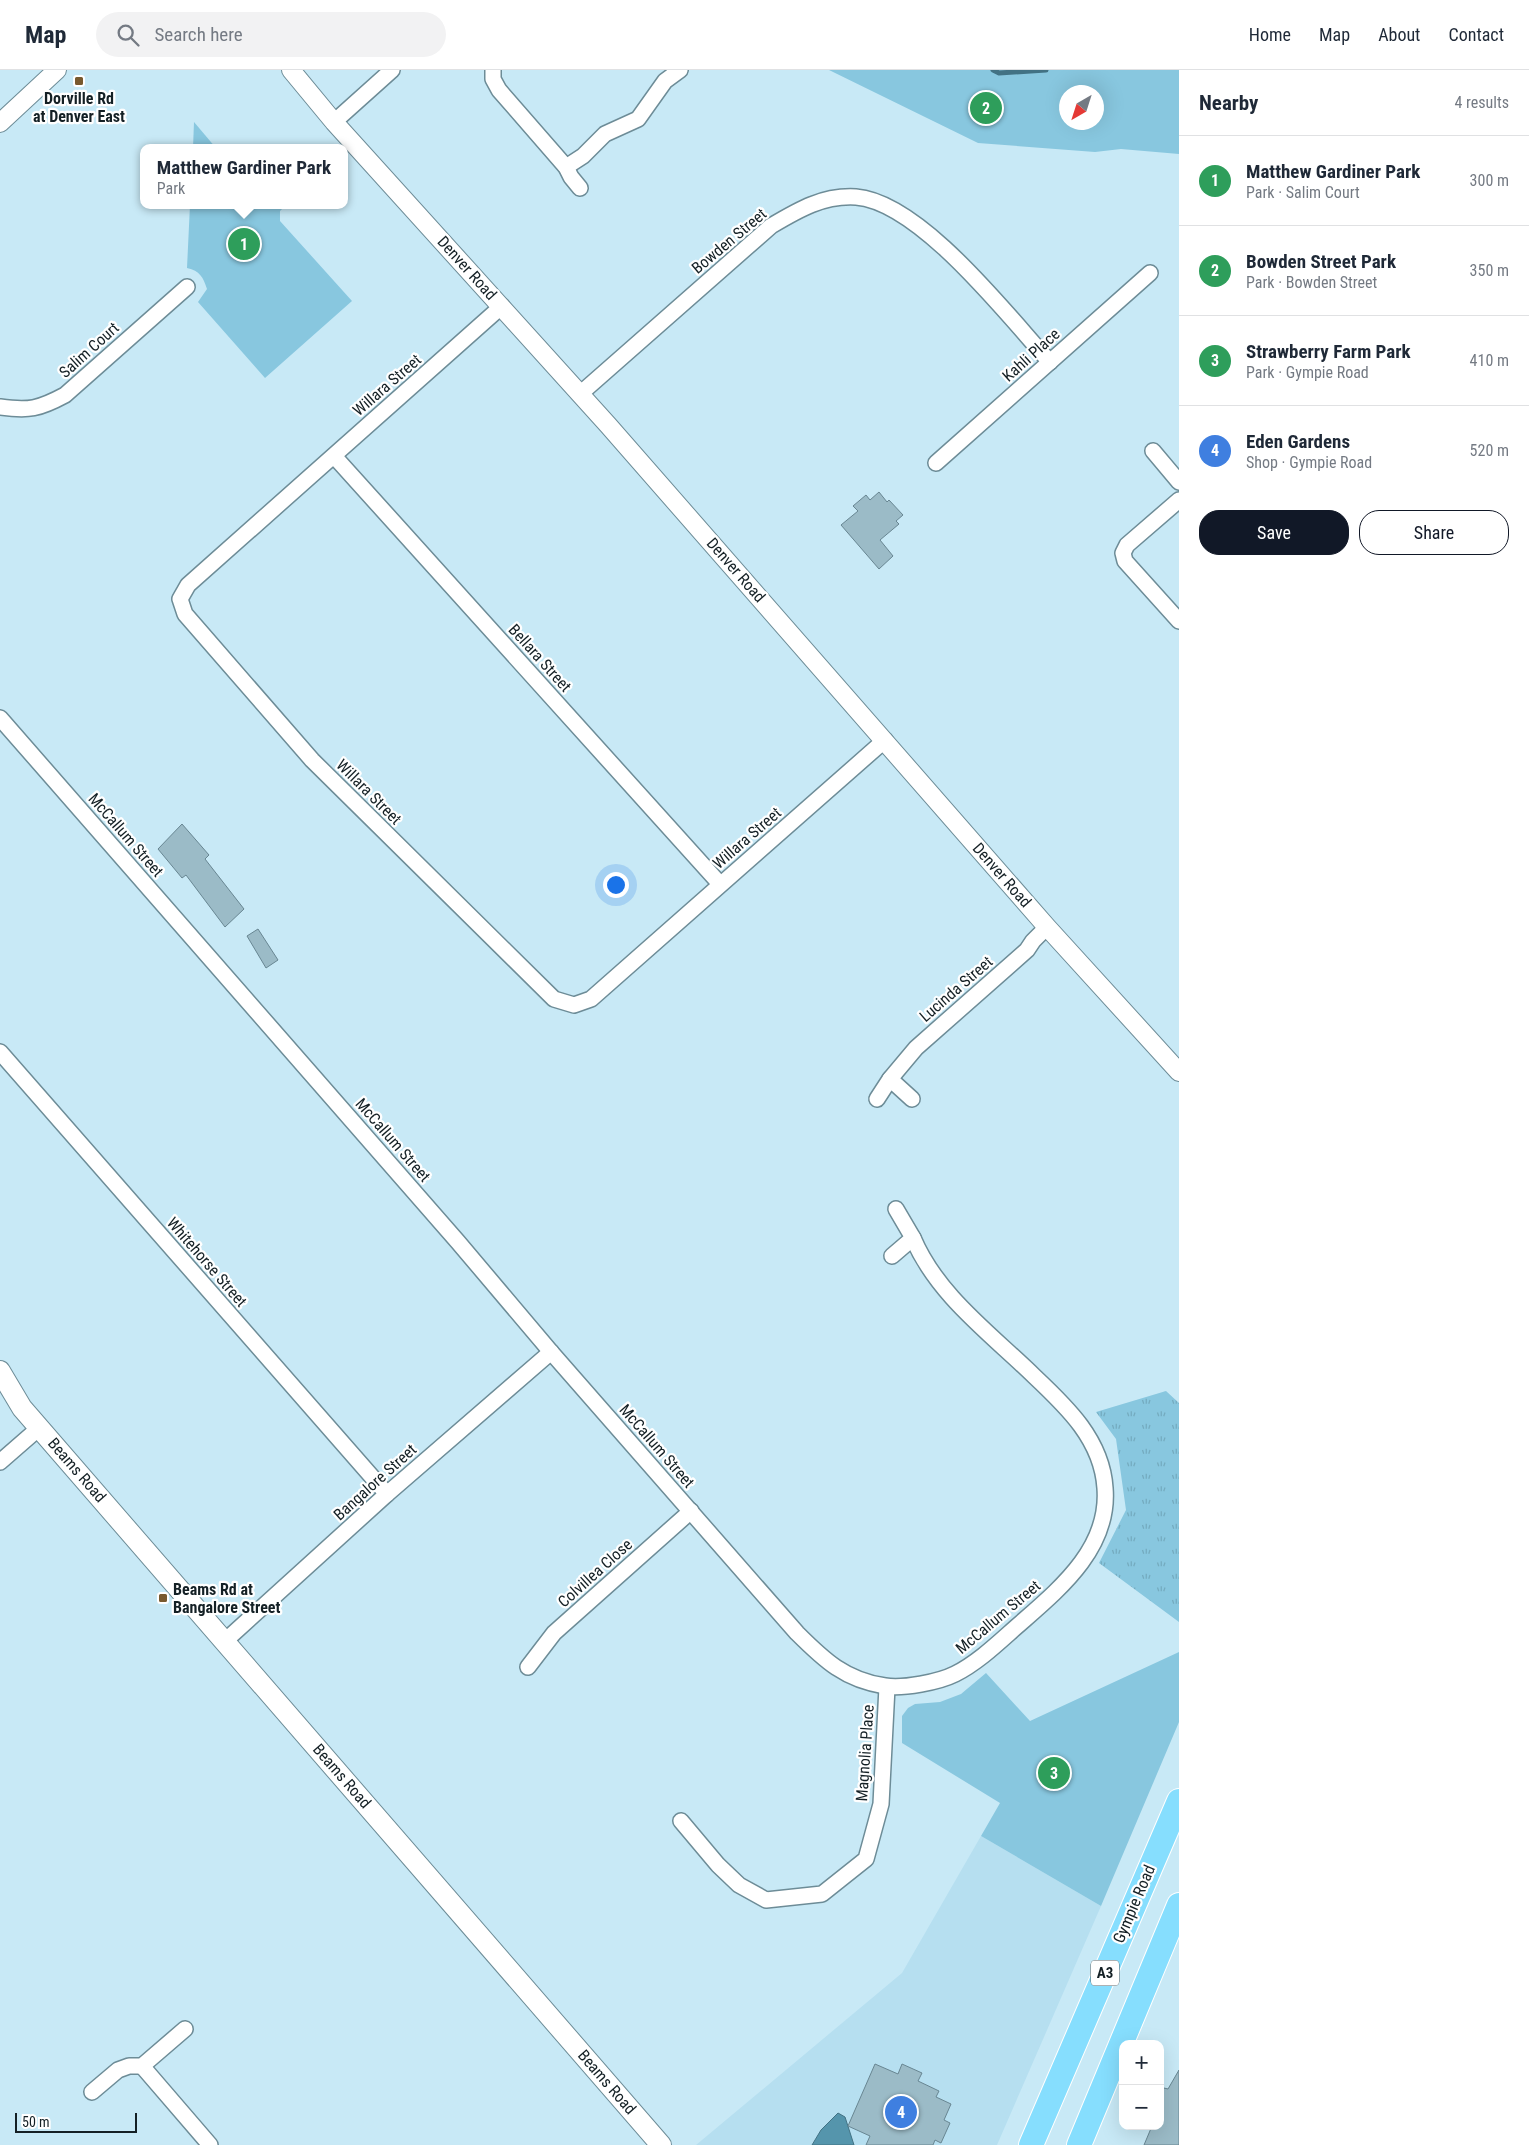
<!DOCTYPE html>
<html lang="en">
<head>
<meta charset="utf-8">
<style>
  :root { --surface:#fff; --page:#f2f2f3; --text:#1f2937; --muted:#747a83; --line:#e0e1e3; --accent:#111827 }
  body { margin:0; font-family:"Roboto Condensed",sans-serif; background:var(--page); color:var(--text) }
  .controls { position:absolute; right:15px; bottom:15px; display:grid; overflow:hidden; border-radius:10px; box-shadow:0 5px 20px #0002 }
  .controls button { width:45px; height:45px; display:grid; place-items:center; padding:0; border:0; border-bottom:1px solid var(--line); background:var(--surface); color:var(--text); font:25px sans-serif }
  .compass { position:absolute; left:1059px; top:15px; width:45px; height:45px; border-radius:50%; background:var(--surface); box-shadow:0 5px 20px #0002; rotate:219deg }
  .scale { position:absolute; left:15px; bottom:12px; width:122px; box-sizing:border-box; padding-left:5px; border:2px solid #142025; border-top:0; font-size:14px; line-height:18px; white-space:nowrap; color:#142025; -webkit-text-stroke:4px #fff; paint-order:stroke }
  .you { position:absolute; left:615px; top:814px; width:18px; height:18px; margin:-12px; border:4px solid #fff; border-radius:50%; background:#1a73e8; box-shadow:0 0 0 8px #1a73e833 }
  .badge { display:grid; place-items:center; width:32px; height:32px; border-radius:50%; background:var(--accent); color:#fff; font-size:16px; font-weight:700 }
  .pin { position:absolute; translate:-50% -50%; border:2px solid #fff; box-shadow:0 1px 5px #0006 }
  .popup { position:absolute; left:140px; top:74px; width:208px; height:65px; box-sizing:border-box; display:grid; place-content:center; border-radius:10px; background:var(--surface); filter:drop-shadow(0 1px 4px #0005); font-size:16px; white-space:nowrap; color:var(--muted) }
  .popup b { font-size:19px; color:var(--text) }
  .popup::after { content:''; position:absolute; left:50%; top:100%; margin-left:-10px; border:10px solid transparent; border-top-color:var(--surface) }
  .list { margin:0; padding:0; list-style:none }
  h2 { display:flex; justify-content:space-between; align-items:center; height:65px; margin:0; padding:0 20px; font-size:21px }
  h2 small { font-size:16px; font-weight:400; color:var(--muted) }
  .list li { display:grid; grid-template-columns:32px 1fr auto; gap:15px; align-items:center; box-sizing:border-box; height:90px; padding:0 20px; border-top:1px solid var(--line) }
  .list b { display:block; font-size:19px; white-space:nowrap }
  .list p { margin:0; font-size:16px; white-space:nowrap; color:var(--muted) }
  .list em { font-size:16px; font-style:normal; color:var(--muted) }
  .actions { display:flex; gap:10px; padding:15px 20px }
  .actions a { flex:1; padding:11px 0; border:1px solid var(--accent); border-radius:20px; text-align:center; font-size:18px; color:var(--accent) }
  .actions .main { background:var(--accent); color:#fff }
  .icon { flex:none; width:28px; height:28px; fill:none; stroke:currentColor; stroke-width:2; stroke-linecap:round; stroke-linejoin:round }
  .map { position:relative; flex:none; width:1179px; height:2075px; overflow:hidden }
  header { display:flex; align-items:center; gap:30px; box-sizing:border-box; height:70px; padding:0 25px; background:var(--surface); border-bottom:1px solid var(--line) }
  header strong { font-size:24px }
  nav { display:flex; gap:28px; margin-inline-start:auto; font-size:18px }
  .search { width:350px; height:45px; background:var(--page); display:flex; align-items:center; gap:12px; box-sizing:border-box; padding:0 18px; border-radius:28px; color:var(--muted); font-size:19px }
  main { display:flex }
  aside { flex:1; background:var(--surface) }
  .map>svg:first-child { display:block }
  .built { fill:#b6dff0 }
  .grass { fill:url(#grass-tufts) }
  .park { fill:#88c7df; fill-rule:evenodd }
  .water { fill:#5595ac; stroke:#427284 }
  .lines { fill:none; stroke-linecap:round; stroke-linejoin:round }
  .stream { stroke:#427284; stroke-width:5 }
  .building { fill:#9bbbc7; stroke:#688692 }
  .minor-casing { stroke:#6d8c97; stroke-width:18 }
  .tertiary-casing { stroke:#6d8c97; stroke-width:20 }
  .secondary-casing { stroke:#6d8c97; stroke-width:22 }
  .trunk-casing { stroke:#fff; stroke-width:26 }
  .minor { stroke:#fff; stroke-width:15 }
  .tertiary { stroke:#fff; stroke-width:18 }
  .secondary { stroke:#fff; stroke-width:20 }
  .trunk { stroke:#86defe; stroke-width:24 }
  .poi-dot { fill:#78592e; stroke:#fff; stroke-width:2 }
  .labels { text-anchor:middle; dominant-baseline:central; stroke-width:4.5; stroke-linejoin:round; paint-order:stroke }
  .shield { fill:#fff; stroke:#5a6366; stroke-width:1 }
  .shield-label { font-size:15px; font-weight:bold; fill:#142025 }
  .poi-label { font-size:16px; font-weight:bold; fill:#142025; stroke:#fff }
  .street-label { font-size:16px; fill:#142025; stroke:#fff }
</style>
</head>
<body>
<header>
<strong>Map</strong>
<div class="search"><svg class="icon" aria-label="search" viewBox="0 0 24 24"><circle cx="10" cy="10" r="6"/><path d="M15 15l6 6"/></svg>Search here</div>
<nav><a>Home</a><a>Map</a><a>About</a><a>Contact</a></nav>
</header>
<main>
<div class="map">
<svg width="1179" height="2075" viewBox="0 0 1179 2075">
  <defs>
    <pattern id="grass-tufts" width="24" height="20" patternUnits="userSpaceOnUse" patternTransform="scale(1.25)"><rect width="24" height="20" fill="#88c7df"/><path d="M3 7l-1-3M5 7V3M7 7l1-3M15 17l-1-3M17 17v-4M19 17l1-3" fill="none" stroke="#74abbf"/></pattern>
  </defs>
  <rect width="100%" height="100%" fill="#c8e9f6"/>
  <polygon class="built" points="981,1766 1101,1836 997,2075 696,2075 902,1903"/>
  <polygon class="grass" points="1166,1321 1179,1333 1179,1552 1099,1493 1126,1440 1116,1369 1096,1342"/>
  <g class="park">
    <path d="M829,0H1179V84L1121,79L1095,82L978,73ZM1066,22H1096V52H1066Z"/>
    <polygon points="194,52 216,78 193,78"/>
    <path d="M190,135H267L270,138L273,135H286L280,141V151L352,231L265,308L198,232L207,219C203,207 200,201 187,198Z"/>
    <polygon points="1179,1582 1179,1652 1101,1836 981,1766 1000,1733 902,1673 902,1646 908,1638 915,1634 940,1632 961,1624 986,1603 1030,1651"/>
  </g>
  <polygon class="water" points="838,2043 845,2047 854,2075 812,2075 821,2060"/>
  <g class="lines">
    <polyline class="stream" points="993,0 999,3 1046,0"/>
  </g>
  <g class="building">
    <polygon points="879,422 887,432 889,430 903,445 896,451 899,454 880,470 893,486 879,499 841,455 858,441 853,436 866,425 870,430"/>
    <polygon points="182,754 209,785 205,789 244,839 225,857 186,805 182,808 158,779"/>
    <polygon points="258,859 278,890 266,898 247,866"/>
    <polygon points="875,1994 898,2004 902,1994 922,2003 918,2011 939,2021 936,2027 951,2034 944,2050 950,2053 941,2073 935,2070 933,2075 866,2075 870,2066 848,2056"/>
    <polygon points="1179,2000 1179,2075 1144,2075 1152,2056 1160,2056 1160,2026 1164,2018 1168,2019"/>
  </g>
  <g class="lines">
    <g class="minor-casing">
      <g id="minor">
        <polyline points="493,0 493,9 499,20 566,97 571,107 580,118"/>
        <polyline points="334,52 392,0"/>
        <polyline points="566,97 583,86 605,64 638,49 665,11 680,0"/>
        <polyline points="502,236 188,515 180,529 185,544 312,690 554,929 574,935 591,929 885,670"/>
        <path d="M580,324L771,156C798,140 823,125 856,127C920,132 1007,245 1050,292"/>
        <path d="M0,337C29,341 39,339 65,325L187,217"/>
        <polyline points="1153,381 1179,412"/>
        <polyline points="334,386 720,814"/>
        <polyline points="936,393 1150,203"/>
        <polyline points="1179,430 1127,475 1123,483 1125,491 1179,551"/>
        <path d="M0,648L458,1172L551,1282L797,1563C824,1590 845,1610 885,1616C903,1619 939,1612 955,1604C977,1593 997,1574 1015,1558C1057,1521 1110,1480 1105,1418C1102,1370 1067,1337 1034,1306C991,1264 937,1225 913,1168"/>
        <polyline points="0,982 387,1424"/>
        <polyline points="890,1009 916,978 1027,880 1033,871 1047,857"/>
        <polyline points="877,1029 890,1009 912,1029"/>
        <polyline points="892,1186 913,1168 896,1139"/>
        <polyline points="0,1392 39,1358"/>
        <polyline points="225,1571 387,1424 551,1282"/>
        <polyline points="528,1597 554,1563 691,1441"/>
        <polyline points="681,1751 718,1795 739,1815 766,1830 822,1824 866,1789 881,1734 887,1617"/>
        <polyline points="142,1996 210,2075"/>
        <polyline points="92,2022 118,2000 129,1996 142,1996 185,1959"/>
      </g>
    </g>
    <g class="tertiary-casing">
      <g id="tertiary">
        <polyline points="291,0 334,52 608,355 1047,857 1179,1002"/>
        <polyline points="0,53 57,0"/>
      </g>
    </g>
    <g class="secondary-casing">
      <polyline id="secondary" points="0,1301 22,1338 661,2075"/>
    </g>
    <g class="trunk-casing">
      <g id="trunk">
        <polyline points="1031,2075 1179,1731"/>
        <polyline points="1079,2075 1179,1835"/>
      </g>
    </g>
    <use href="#minor" class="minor"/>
    <use href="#tertiary" class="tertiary"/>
    <use href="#secondary" class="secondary"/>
    <use href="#trunk" class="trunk"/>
  </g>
  <g class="poi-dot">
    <rect x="74" y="6" width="10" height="10" rx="2.5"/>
    <rect x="158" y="1523" width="10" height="10" rx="2.5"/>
  </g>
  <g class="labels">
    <rect class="shield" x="1091" y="1890.5" width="28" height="25" rx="4"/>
    <g class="shield-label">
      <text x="1105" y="1903">A3</text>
    </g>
    <g class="poi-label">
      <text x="79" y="28">Dorville Rd<tspan x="79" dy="18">at Denver East</tspan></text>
      <text x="173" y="1519" text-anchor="start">Beams Rd at<tspan x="173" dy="18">Bangalore Street</tspan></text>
    </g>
    <g class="street-label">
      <text transform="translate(729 171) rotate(-40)">Bowden Street</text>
      <text transform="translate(467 198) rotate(48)">Denver Road</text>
      <text transform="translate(89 280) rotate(-42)">Salim Court</text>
      <text transform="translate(1031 285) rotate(-42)">Kahli Place</text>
      <text transform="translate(387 315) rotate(-41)">Willara Street</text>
      <text transform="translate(736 500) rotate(49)">Denver Road</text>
      <text transform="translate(540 588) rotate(48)">Bellara Street</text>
      <text transform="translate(369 722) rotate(45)">Willara Street</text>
      <text transform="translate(126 765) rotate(49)">McCallum Street</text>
      <text transform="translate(747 768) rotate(-41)">Willara Street</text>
      <text transform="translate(1002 805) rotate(49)">Denver Road</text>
      <text transform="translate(956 919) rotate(-41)">Lucinda Street</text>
      <text transform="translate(393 1070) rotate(49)">McCallum Street</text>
      <text transform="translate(207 1192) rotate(49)">Whitehorse Street</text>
      <text transform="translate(657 1376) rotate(49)">McCallum Street</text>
      <text transform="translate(77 1400) rotate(49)">Beams Road</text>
      <text transform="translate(375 1412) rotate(-42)">Bangalore Street</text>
      <text transform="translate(595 1503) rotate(-42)">Colvillea Close</text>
      <text transform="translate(998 1547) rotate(-40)">McCallum Street</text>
      <text transform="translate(865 1683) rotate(-86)">Magnolia Place</text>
      <text transform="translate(342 1706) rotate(49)">Beams Road</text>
      <text transform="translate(1134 1834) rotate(-67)">Gympie Road</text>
      <text transform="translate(607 2012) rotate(49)">Beams Road</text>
    </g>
  </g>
</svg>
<div class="controls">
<button>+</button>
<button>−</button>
</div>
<svg class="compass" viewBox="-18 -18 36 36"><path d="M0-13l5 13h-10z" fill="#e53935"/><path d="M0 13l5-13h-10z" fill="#747a83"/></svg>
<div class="scale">50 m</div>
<div class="you"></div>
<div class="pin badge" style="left:244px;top:174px;background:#2e9e5b">1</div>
<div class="popup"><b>Matthew Gardiner Park</b>Park</div>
<div class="pin badge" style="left:986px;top:38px;background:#2e9e5b">2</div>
<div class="pin badge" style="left:1054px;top:1703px;background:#2e9e5b">3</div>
<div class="pin badge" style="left:901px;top:2042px;background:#3f7fe0">4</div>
</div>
<aside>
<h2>Nearby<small>4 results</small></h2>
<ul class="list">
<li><span class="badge" style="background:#2e9e5b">1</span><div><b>Matthew Gardiner Park</b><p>Park · Salim Court</p></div><em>300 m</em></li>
<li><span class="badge" style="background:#2e9e5b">2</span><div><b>Bowden Street Park</b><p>Park · Bowden Street</p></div><em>350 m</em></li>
<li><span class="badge" style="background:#2e9e5b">3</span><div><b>Strawberry Farm Park</b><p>Park · Gympie Road</p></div><em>410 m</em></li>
<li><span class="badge" style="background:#3f7fe0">4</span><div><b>Eden Gardens</b><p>Shop · Gympie Road</p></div><em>520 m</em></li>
</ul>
<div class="actions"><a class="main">Save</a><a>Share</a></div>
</aside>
</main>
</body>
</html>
